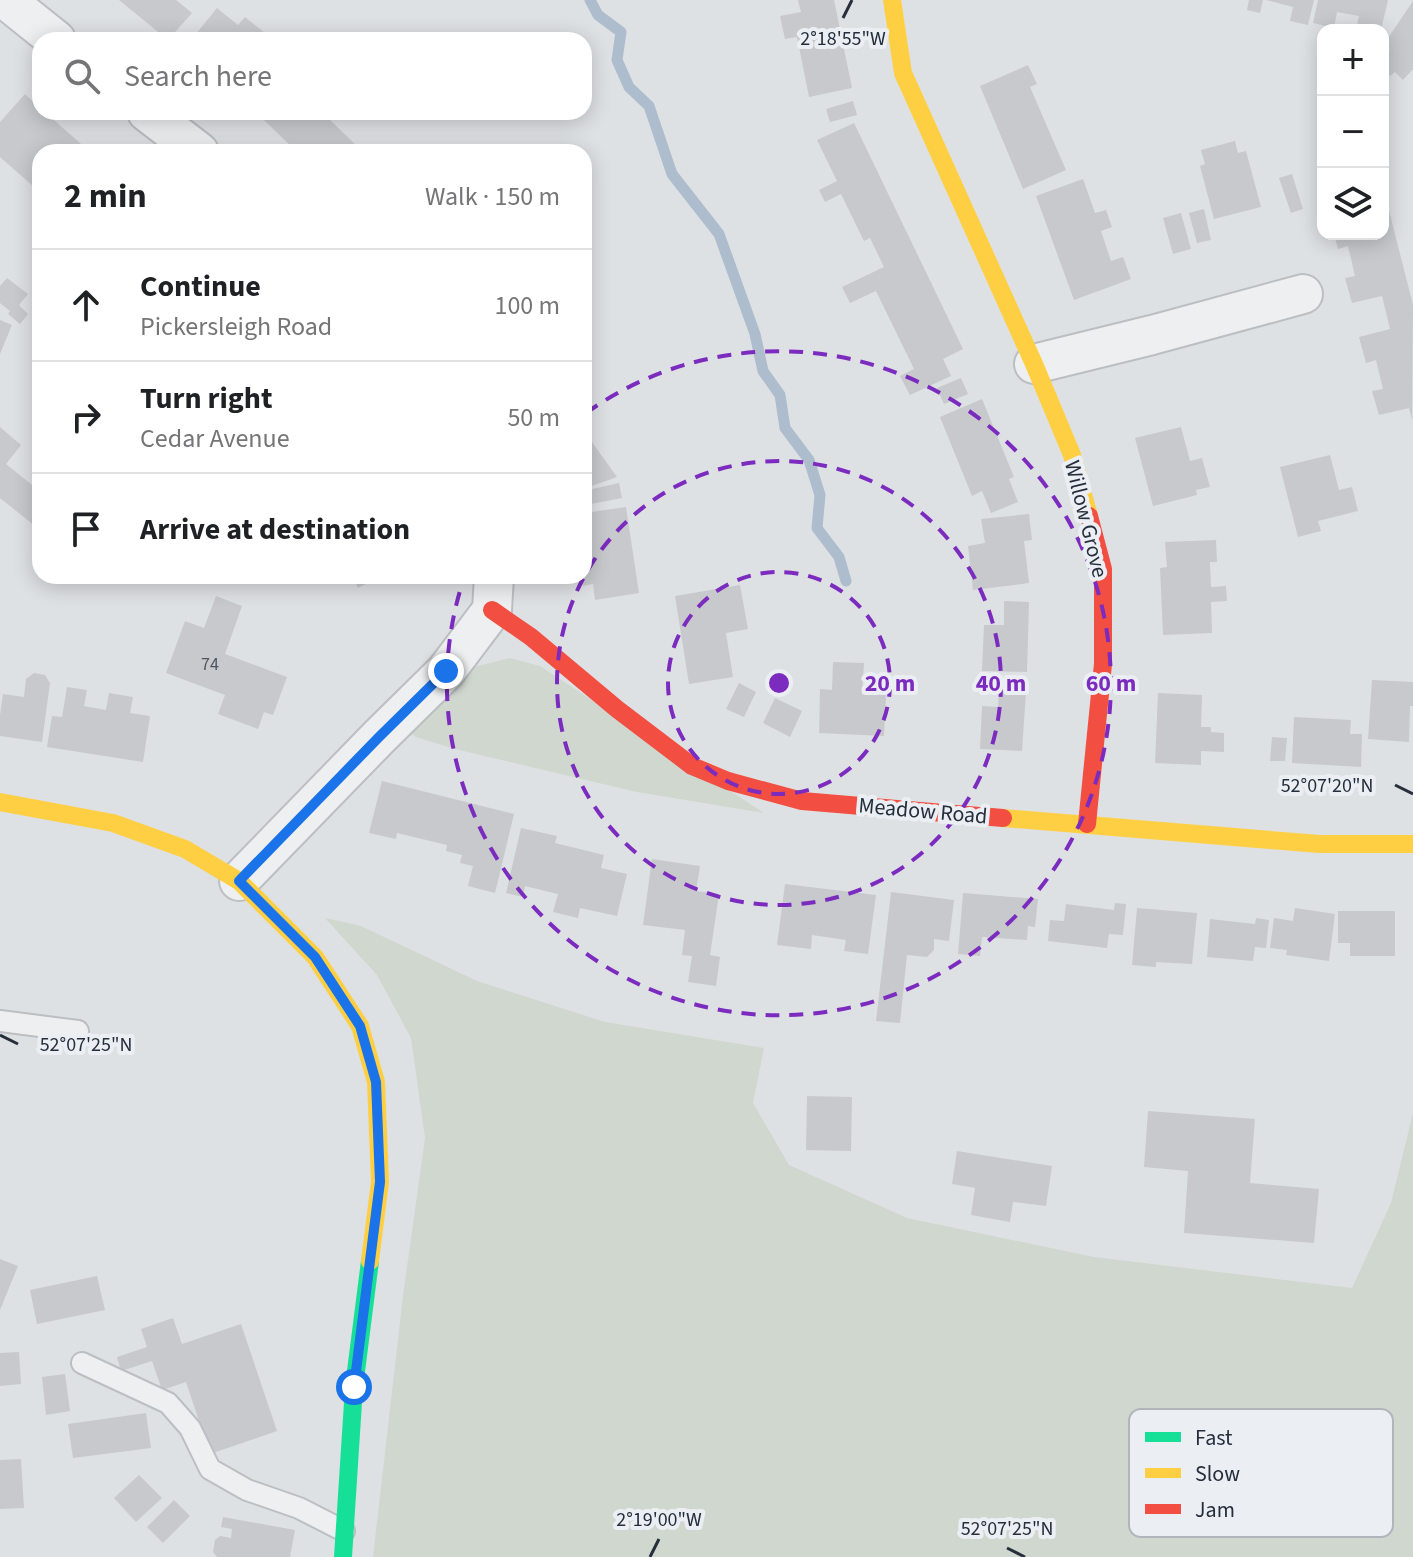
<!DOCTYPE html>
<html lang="en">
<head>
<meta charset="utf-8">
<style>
  :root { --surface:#fff; --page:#f6f6f6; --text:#202124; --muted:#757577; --line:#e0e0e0 }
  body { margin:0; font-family:"Source Sans 3",sans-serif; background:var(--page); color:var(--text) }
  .controls { position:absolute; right:24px; top:24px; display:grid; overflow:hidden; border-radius:16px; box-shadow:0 4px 20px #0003 }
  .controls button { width:72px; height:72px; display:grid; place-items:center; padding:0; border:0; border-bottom:2px solid var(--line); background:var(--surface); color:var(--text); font:40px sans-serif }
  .stop { position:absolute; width:24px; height:24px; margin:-18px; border:6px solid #1a73e8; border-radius:50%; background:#fff }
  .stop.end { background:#1a73e8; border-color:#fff; box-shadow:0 2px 8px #0008 }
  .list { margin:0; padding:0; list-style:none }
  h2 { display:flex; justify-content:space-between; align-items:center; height:104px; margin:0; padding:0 32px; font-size:34px }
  h2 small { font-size:26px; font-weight:400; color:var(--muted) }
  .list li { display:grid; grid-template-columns:52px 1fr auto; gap:24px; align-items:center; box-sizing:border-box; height:112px; padding:0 32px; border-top:2px solid var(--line) }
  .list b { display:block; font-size:30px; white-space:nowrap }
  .list p { margin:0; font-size:26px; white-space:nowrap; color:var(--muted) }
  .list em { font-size:26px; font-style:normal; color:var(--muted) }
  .icon { flex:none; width:44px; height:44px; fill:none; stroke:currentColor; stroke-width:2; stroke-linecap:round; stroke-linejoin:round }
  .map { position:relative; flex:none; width:1413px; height:1557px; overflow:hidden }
  .search { position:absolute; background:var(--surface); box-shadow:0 4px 20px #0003; left:32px; top:32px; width:560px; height:88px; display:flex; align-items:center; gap:20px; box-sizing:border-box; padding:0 28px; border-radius:24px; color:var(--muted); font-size:30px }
  .panel { position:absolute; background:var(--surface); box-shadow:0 4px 20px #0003; left:32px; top:144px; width:560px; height:440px; border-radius:24px }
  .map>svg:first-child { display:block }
  .green { fill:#cfd7cf }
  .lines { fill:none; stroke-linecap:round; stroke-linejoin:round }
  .stream { stroke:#adbdce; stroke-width:11 }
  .building { fill:#c7c9cc }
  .lane-casing { stroke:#bcbfc2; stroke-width:24 }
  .street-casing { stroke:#bcbfc2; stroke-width:42 }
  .lane { stroke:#eeeff0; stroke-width:20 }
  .street { stroke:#eeeff0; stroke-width:38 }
  .fast { stroke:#16e098; stroke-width:18 }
  .slow { stroke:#ffcf43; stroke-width:18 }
  .jam { stroke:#f24e42; stroke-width:18 }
  .route { stroke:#1a73e8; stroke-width:10 }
  .ticks { fill:none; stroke:#262e3b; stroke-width:3 }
  .ring { fill:none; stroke:#7b2cbf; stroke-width:4; stroke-dasharray:14 10 }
  .labels { text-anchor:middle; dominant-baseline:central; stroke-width:8; stroke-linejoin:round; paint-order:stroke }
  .number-label { font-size:18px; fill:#4f5660 }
  .street-label { font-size:22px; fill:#262e3b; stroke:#ebeff4 }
  .key { fill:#ebeff4; stroke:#b0b5bc; stroke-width:2 }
  .key-label { font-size:22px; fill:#262e3b }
  .ticks-label { font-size:20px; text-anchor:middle; fill:#262e3b; stroke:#ebeff4; stroke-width:8; stroke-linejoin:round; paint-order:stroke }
  .centre { fill:#7b2cbf; stroke:#ebeff4; stroke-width:4 }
  .ring-label { font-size:24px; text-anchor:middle; font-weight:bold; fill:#7b2cbf; stroke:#ebeff4; stroke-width:8; stroke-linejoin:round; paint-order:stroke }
</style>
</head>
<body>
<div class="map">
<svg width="1413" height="1557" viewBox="0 0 1413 1557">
  <rect width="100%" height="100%" fill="#dee1e4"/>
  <g class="green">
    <polygon points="510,658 540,666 764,813 637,792 455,749 416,737 405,729 474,667"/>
    <polygon points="325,918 361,926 477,981 605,1022 764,1048 753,1103 789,1165 907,1218 1094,1257 1352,1288 1391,1203 1413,1113 1413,1557 373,1557 403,1296 425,1138 411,1038 377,975"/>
  </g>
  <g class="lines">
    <polyline class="stream" points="590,0 598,15 621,32 617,60 629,87 649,106 672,174 719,234 755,334 763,371 780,395 785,428 809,460 820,495 817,528 839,557 846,581"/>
  </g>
  <g class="building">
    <polygon points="119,0 176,0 192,13 168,40"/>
    <polygon points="798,0 834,0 852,88 809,97 797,37 785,39 780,16 801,12"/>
    <polygon points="1249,0 1263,0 1260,13 1247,10"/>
    <polygon points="1266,0 1314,0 1308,25 1290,21 1293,7"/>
    <polygon points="1318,0 1388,0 1381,30 1357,25 1359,16 1337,12 1334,28 1313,23"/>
    <polygon points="1413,1 1413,69 1403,80 1395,72 1390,76 1383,68 1383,56 1390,49 1384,44"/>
    <polygon points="217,8 238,25 245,17 271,38 269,40 191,40"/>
    <polygon points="1028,65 1037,84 1030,87 1066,170 1023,189 980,86"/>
    <polygon points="25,94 40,108 40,112 45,112 90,152 40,152 40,178 33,186 0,157 0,122"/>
    <polygon points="853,101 857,115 830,122 826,109"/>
    <polygon points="262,112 336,112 329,119 363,152 297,152 264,120 267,117"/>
    <polygon points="854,123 963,349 943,359 951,376 910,395 900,376 914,369 876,291 850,303 842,287 884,267 870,238 864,241 841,194 825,202 819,190 837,181 817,140"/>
    <polygon points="1235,141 1238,153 1246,151 1261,207 1214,219 1200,166 1205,164 1201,150"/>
    <polygon points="1292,174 1303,209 1291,213 1279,178"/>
    <polygon points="1083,179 1095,213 1106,210 1112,227 1101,231 1111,261 1123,257 1131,279 1074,300 1036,196"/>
    <polygon points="1383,187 1413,305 1412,420 1409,408 1379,415 1372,391 1383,389 1376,360 1366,363 1359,337 1390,329 1382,296 1352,303 1345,278 1355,276 1348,246 1338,249 1334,234 1383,234"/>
    <polygon points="1204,209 1211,240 1197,243 1189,213"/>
    <polygon points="1181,213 1191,249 1173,254 1163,218"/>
    <polygon points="7,278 28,294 19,305 28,314 20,324 8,314 10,311 0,303 0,286"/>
    <polygon points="0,320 12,325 0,354"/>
    <polygon points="961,378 968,394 944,404 937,388"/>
    <polygon points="982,399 1014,477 1009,479 1018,502 991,513 982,491 972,496 940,417"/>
    <polygon points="0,427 21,445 6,464 32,485 40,476 40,530 0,498"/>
    <polygon points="1181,427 1190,461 1202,458 1210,487 1196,490 1197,495 1153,506 1135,438"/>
    <polygon points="584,431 617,477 586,488 584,485"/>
    <polygon points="1330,455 1339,490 1352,487 1358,511 1318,521 1321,531 1298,537 1280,467"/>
    <polygon points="619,483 622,498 591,504 588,490"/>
    <polygon points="626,507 639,593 595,600 593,584 583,586 582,576 584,576 584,513"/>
    <polygon points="1029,514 1032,540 1024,541 1029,583 973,590 968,546 985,543 981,519"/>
    <polygon points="1216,540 1217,562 1210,562 1211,587 1226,586 1227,601 1211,602 1212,633 1163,635 1160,568 1167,567 1165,542"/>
    <polygon points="352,576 381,576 358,588"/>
    <polygon points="740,585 748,629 726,633 733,677 689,684 675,596"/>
    <polygon points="216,596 242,606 225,654 287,677 273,715 264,712 258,729 218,714 225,695 166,673 185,621 204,628"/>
    <polygon points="1004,601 1029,602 1027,672 982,671 984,625 1004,625"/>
    <polygon points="833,662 864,663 862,694 886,695 884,736 819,733 820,689 832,690"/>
    <polygon points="34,673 45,675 50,683 42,742 0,736 0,715 3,694 24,697 26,679"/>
    <polygon points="1372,680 1413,682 1413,706 1410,706 1409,742 1368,739"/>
    <polygon points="739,683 756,692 744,717 726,709"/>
    <polygon points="67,687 87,690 84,706 106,710 109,693 133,697 130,713 150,716 143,762 47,747 52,716 62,717"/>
    <polygon points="999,691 1026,692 1022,751 980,749 982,706 998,707"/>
    <polygon points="1158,693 1202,695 1201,727 1211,727 1211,732 1224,733 1224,752 1201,751 1201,765 1155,763"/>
    <polygon points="775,698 802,711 790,737 763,723"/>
    <polygon points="1294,717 1351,720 1350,734 1362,734 1361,767 1292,763"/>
    <polygon points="1272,737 1287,738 1285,761 1270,761"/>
    <polygon points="382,781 514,814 495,893 468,886 473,866 460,863 462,855 446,851 447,845 397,833 396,839 369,833"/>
    <polygon points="521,828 557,836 555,843 604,855 601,868 627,874 617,916 580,908 578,918 553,912 558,894 525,886 523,897 506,893"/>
    <polygon points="652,859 700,866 696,891 719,894 710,955 720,957 716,986 688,982 692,956 682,955 685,930 643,925"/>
    <polygon points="785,884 876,895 868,954 844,951 846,940 812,935 811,949 777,945"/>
    <polygon points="891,892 954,900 949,941 934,939 934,950 927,957 907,955 900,1023 876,1021"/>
    <polygon points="963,893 1038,899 1035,927 1028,926 1027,940 982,937 980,956 958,954"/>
    <polygon points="1115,903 1126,904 1123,935 1109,934 1107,948 1048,941 1050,920 1064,921 1066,904 1114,910"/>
    <polygon points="1137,908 1197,913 1192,964 1156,962 1156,967 1132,965"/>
    <polygon points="1295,908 1335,914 1329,961 1286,955 1287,950 1270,948 1274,918 1293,921"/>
    <polygon points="1338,911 1395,911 1395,956 1350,956 1350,943 1338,943"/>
    <polygon points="1256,918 1269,920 1266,948 1255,947 1253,961 1207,957 1210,919 1255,924"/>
    <polygon points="807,1096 852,1097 851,1151 806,1150"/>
    <polygon points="1148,1111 1255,1119 1250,1183 1319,1189 1314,1243 1184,1233 1188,1171 1144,1167"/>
    <polygon points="957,1151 1052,1166 1046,1206 1013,1202 1010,1222 971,1215 975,1188 952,1184"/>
    <polygon points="0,1259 18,1266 0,1310"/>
    <polygon points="97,1276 105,1310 37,1324 30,1290"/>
    <polygon points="173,1318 182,1344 241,1324 277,1431 210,1454 186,1382 162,1390 152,1361 121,1371 117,1357 147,1347 141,1329"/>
    <polygon points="19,1352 21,1384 0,1386 0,1353"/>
    <polygon points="65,1374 70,1411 46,1415 42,1377"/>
    <polygon points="146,1413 151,1448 73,1458 68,1424"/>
    <polygon points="21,1459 24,1508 0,1509 0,1460"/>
    <polygon points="139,1475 162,1498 136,1522 114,1498"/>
    <polygon points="174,1500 190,1516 163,1543 147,1527"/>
    <polygon points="223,1517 295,1530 290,1557 217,1557 213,1552 215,1540 220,1536 231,1538 232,1529 221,1527"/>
  </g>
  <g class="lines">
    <g class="lane-casing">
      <g id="lane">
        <polyline points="0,1021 78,1031"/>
        <polyline points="82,1363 168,1403 190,1428 210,1469 247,1490 299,1508 344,1531"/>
      </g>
    </g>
    <g class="street-casing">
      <g id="street">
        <polyline points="6,0 56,40"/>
        <polyline points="147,112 199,152"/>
        <polyline points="1034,364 1152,335 1303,294"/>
        <polyline points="239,881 379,737 446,671 492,610 494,576"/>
      </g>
    </g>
    <use href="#lane" class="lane"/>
    <use href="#street" class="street"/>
    <polyline class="fast" points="343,1557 354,1387 370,1261"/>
    <g class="slow">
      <polyline points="892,0 903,73 1034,364 1072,455 1089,516"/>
      <polyline points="0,802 113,823 185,849 239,881 315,957 360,1026 376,1082 380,1182 370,1261"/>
      <polyline points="1003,818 1319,844 1413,844"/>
    </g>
    <g class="jam">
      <polyline points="492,610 531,637 617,709 692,766 728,781 802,801 1003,818"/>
      <polyline points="1087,824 1103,664 1103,569 1089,516"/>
    </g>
  </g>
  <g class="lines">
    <polyline class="route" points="354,1387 380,1182 376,1082 360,1026 315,957 239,881 379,737 446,671"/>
  </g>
  <path class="ticks" d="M843,18L852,0M1395,785L1413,794M0,1035L18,1044M1007,1548L1025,1557M650,1557L659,1539"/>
  <g class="ring">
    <circle cx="779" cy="683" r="111"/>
    <circle cx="779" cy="683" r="222"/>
    <path d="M586 413A332 332 0 1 1 464 578"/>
  </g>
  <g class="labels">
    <g class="number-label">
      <text x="210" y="664">74</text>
    </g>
    <g class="street-label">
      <text transform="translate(1086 519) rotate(76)">Willow Grove</text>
      <text transform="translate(923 811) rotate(5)">Meadow Road</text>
    </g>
  </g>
  <rect x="1129" y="1409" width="264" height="128" rx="12" class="key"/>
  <rect x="1145" y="1432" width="36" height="10" fill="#16e098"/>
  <rect x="1145" y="1468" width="36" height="10" fill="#ffcf43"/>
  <rect x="1145" y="1504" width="36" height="10" fill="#f24e42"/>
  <g class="key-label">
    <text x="1195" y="1445">Fast</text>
    <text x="1195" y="1481">Slow</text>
    <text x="1195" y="1517">Jam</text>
  </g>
  <g class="ticks-label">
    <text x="843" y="45">2°18'55"W</text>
    <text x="1327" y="792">52°07'20"N</text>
    <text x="86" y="1051">52°07'25"N</text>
    <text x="659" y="1526">2°19'00"W</text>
    <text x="1007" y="1535">52°07'25"N</text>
  </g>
  <circle cx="779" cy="683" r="12" class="centre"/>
  <g class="ring-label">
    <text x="890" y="691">20 m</text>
    <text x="1001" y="691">40 m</text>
    <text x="1111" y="691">60 m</text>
  </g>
</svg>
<div class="controls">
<button>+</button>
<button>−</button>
<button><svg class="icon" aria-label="layers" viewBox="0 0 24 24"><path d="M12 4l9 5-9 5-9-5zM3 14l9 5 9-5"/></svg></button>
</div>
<div class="stop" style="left:354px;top:1387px"></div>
<div class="stop end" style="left:446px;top:671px"></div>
<div class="search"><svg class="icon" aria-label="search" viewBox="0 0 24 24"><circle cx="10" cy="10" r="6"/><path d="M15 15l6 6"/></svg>Search here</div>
<section class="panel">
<h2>2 min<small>Walk · 150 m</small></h2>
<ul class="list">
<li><svg class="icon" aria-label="ahead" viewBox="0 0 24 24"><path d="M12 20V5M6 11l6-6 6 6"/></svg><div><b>Continue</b><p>Pickersleigh Road</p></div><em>100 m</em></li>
<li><svg class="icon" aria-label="right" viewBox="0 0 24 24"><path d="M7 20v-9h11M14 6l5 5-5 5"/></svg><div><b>Turn right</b><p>Cedar Avenue</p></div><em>50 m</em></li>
<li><svg class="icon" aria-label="arrive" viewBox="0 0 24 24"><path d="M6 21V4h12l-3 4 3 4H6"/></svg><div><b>Arrive at destination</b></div></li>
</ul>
</section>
</div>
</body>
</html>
